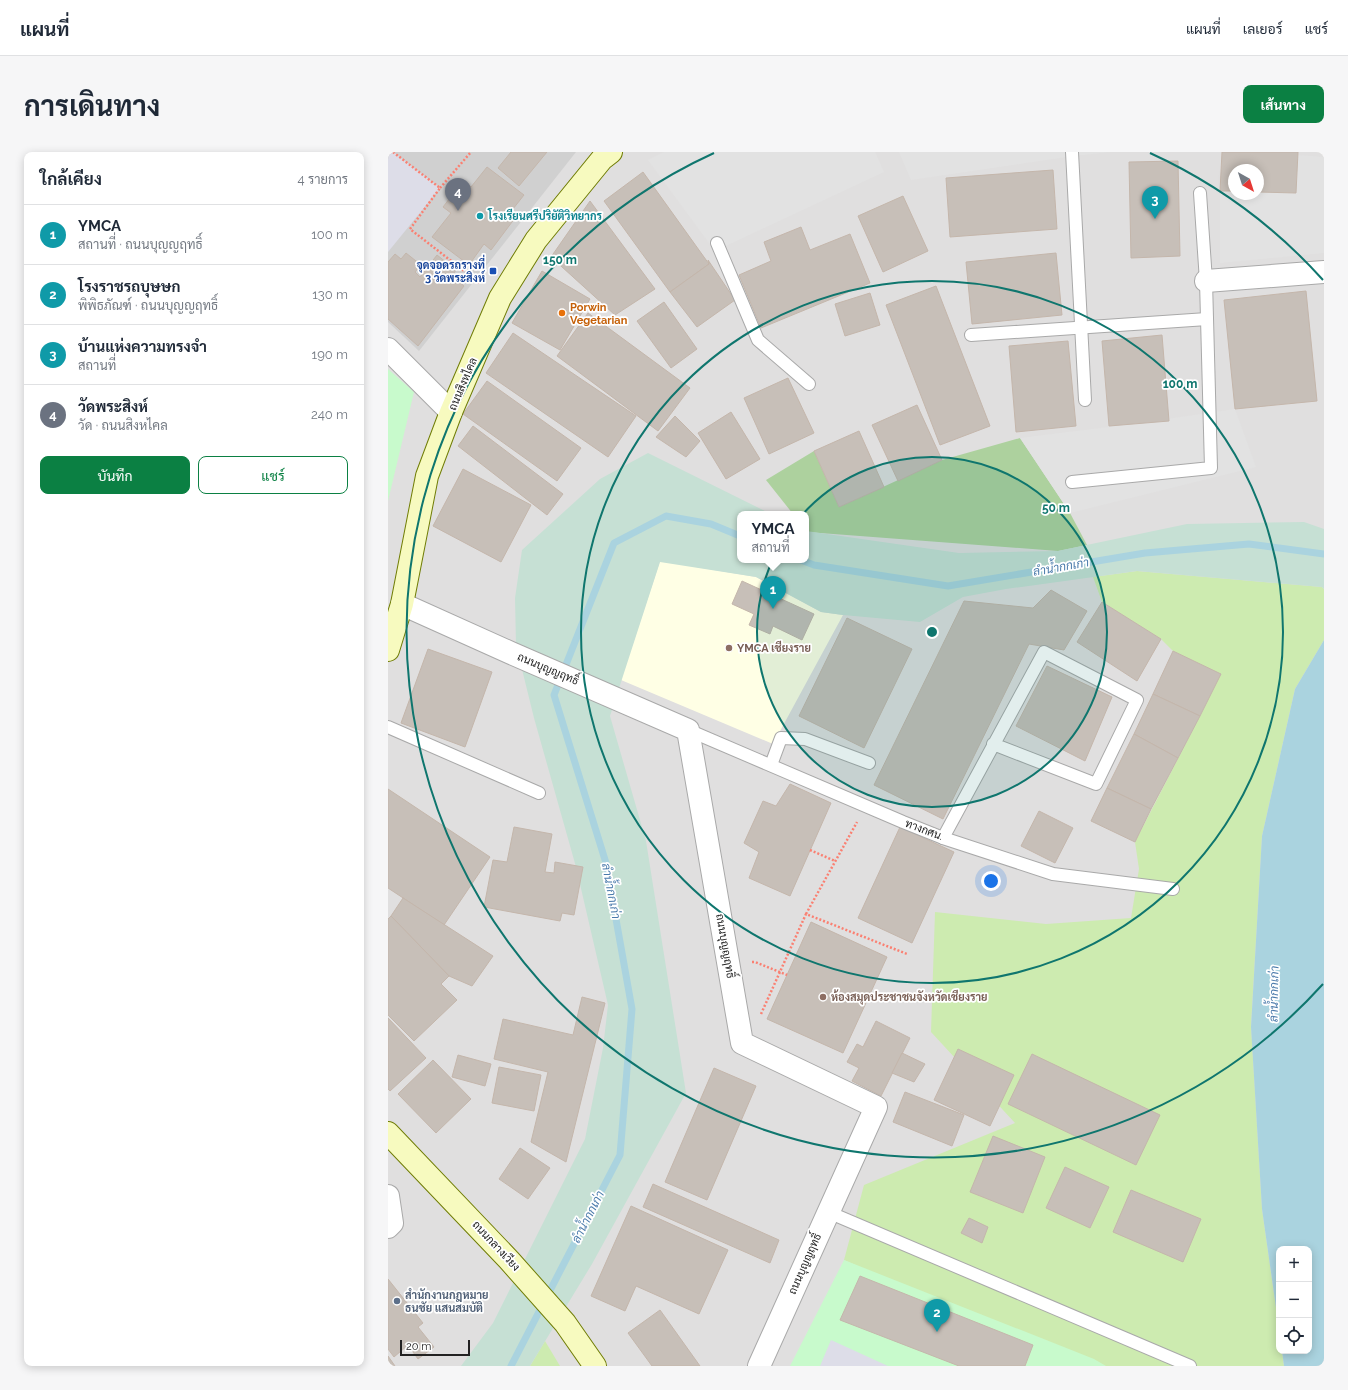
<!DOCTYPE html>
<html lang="th">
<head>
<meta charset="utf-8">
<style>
  :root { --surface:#fff; --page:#f6f6f7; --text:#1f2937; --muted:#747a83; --line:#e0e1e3; --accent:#0b8043 }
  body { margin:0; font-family:Raleway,Sarabun,sans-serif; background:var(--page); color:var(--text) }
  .controls { position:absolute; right:12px; bottom:12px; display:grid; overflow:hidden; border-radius:8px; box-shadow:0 2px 10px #0003 }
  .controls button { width:36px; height:36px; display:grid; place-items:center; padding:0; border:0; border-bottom:1px solid var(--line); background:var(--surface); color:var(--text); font:20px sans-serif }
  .compass { position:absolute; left:840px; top:12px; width:36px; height:36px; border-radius:50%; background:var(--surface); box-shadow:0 2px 10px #0003; rotate:141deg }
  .scale { position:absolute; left:12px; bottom:10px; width:70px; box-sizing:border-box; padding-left:4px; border:2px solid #222; border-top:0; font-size:11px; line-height:14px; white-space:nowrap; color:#222; -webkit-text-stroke:3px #fff; paint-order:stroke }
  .you { position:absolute; left:603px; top:729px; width:14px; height:14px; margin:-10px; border:3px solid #fff; border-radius:50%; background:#1a73e8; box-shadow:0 0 0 6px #1a73e833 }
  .badge { display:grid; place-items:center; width:26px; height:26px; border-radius:50%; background:var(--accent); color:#fff; font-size:13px; font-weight:700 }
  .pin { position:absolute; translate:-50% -33px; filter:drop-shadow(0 1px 2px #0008) }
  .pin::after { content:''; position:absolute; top:21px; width:14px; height:12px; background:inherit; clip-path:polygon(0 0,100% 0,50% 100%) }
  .popup { position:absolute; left:349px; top:359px; width:72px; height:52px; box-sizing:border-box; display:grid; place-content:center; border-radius:8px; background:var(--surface); filter:drop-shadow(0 1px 3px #0005); font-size:13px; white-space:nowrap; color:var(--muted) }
  .popup b { font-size:15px; color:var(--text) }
  .popup::after { content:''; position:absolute; left:50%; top:100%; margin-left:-8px; border:8px solid transparent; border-top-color:var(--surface) }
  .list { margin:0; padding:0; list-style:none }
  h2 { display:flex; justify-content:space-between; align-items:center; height:52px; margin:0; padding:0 16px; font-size:17px }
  h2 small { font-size:13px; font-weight:400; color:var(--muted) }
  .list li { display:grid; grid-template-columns:26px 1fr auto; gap:12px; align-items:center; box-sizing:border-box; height:60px; padding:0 16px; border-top:1px solid var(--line) }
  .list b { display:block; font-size:15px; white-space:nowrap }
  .list p { margin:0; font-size:13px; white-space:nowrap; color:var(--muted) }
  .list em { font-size:13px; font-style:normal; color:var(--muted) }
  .actions { display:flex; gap:8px; padding:12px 16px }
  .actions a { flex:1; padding:9px 0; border:1px solid var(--accent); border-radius:8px; text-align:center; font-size:14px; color:var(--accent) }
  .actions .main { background:var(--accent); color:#fff }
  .icon { flex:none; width:22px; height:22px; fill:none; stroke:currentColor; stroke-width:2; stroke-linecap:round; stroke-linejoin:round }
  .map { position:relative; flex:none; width:936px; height:1214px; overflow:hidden; border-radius:8px }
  header { display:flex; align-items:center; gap:24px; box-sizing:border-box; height:56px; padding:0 20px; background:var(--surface); border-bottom:1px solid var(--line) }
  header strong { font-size:19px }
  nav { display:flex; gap:22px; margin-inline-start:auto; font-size:14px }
  .intro { display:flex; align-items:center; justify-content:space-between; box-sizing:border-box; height:96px; padding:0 24px }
  h1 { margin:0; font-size:28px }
  .button { padding:10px 18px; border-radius:8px; background:var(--accent); color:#fff; font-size:14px; font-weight:700 }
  main { display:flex; gap:24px; padding:0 24px }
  aside { flex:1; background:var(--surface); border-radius:8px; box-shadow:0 2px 10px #0003 }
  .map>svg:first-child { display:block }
  .residential { fill:#e0dfdf; fill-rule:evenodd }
  .education { fill:#ffffe5 }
  .religious { fill:#d0d0d0 }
  .grass { fill:#cdebb0 }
  .forest { fill:#add19e }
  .wetland { fill:#c6e0d4 }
  .park { fill:#c8facc }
  .parking { fill:#e2e2e2 }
  .plaza { fill:#dddde8 }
  .water { fill:#aad3df }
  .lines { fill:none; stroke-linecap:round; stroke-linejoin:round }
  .stream { stroke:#aad3df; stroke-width:7 }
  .building { fill:#c7bfb8; stroke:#c4b6ab }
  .service-casing { stroke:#a9a9a9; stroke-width:14 }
  .minor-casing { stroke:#a9a9a9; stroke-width:24 }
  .secondary-casing { stroke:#707d05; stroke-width:24 }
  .path { stroke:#fa8072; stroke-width:2.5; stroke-dasharray:2 2; stroke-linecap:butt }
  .service { stroke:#fff; stroke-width:12 }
  .minor { stroke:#fff; stroke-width:22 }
  .secondary { stroke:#f7fabf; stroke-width:22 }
  .ring { fill:none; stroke:#0f766e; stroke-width:2 }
  .culture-dot { fill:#0f9aa8; stroke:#fff; stroke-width:1.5 }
  .transit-dot { fill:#1a4fb4; stroke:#fff; stroke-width:1.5 }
  .food-dot { fill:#e8710a; stroke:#fff; stroke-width:1.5 }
  .education-dot { fill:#8d6e63; stroke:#fff; stroke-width:1.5 }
  .service-dot { fill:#5c6f8a; stroke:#fff; stroke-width:1.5 }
  .labels { text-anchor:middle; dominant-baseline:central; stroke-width:3.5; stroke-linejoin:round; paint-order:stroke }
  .culture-label { font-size:11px; font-weight:bold; fill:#0d838f; stroke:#fff; text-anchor:start }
  .transit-label { font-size:11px; font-weight:bold; fill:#164399; stroke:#fff; text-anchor:end }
  .food-label { font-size:11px; font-weight:bold; fill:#c56008; stroke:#fff; text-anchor:start }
  .street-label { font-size:11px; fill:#222; stroke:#fff }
  .education-label { font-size:11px; font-weight:bold; fill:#785e54; stroke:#fff; text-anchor:start }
  .service-label { font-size:11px; font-weight:bold; fill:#4e5e75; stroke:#fff; text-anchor:start }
  .water-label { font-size:12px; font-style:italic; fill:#4a7aab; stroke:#fff }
  .centre { fill:#0f766e; stroke:#fff; stroke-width:2 }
  .ring-label { font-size:12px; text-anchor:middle; font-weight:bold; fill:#0f766e; stroke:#fff; stroke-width:3.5; stroke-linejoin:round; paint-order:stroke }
</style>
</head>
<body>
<header>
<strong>แผนที่</strong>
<nav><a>แผนที่</a><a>เลเยอร์</a><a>แชร์</a></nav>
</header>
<div class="intro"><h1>การเดินทาง</h1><a class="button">เส้นทาง</a></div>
<main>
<aside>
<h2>ใกล้เคียง<small>4 รายการ</small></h2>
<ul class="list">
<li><span class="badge" style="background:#0f9aa8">1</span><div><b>YMCA</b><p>สถานที่ · ถนนบุญญฤทธิ์</p></div><em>100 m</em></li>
<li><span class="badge" style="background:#0f9aa8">2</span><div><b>โรงราชรถบุษษก</b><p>พิพิธภัณฑ์ · ถนนบุญญฤทธิ์</p></div><em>130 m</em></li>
<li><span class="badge" style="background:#0f9aa8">3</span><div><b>บ้านแห่งความทรงจำ</b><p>สถานที่</p></div><em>190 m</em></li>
<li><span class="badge" style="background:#6b7280">4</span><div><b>วัดพระสิงห์</b><p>วัด · ถนนสิงหไคล</p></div><em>240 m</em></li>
</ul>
<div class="actions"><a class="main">บันทึก</a><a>แชร์</a></div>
</aside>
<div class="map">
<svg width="936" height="1214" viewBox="0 0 936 1214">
  <rect width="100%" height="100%" fill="#f2efe9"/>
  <path class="residential" d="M0,0H936V1214H0ZM846,18H870V42H846ZM352,362H418V408H352ZM891,1097H921V1199H891Z"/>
  <polygon class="education" points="272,409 368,425 433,460 455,463 385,592 233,528"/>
  <polygon class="religious" points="0,0 188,0 31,199 0,170"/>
  <g class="grass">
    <polygon points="749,419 934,435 936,437 936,488 907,537 874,684 863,874 874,1057 891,1177 891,1199 894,1199 896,1214 695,1214 456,1108 476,1033 627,971 543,880 547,760 658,772 743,766 751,717 747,690 812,564 832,522 785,499 773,487 714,450 705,425"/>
    <polygon points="157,1189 172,1214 142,1214"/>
  </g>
  <polygon class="forest" points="632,286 682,361 699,393 670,399 419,380 418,362 405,362 378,328 426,299 451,355 554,308"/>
  <polygon class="wetland" points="260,301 383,362 352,362 352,408 418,408 418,379 571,401 670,399 799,372 916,370 936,377 936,437 934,435 749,419 618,437 575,445 532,470 455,463 433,460 368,425 272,410 222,564 258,689 298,941 204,1112 142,1214 73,1214 105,1171 197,987 215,896 220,853 188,715 146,566 128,493 127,446 134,398 212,327"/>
  <g class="park">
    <polygon points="0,217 26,240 0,349"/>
    <polygon points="456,1108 706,1207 718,1214 402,1214"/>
  </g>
  <g class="parking">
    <polygon points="276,0 487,0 496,20 327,99 260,8"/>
    <polygon points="511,0 723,0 685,4 523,28"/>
    <polygon points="909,3 936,5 936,101 832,111 832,39 846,39 846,42 870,42 870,40 908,41"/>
    <polygon points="847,257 868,315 682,361 632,286 745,272"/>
  </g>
  <g class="plaza">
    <polygon points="0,0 5,0 52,36 0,100"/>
    <polygon points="443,1188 500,1214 432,1214"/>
  </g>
  <polygon class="water" points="936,488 936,1214 896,1214 894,1199 921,1199 921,1097 891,1097 891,1177 874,1057 863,875 874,684 907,537"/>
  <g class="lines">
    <g class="stream">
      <polyline points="413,408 426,413 560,434 757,401 861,392 936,402"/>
      <polyline points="123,1214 232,1003 244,857 218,711 166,543 226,391 278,364 323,372 352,384"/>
    </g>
  </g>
  <g class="building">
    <polygon points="123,0 159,0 131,34 110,16"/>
    <polygon points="834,0 910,0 908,41 870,40 870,18 846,18 846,39 832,39"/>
    <polygon points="790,9 792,104 743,106 741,10"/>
    <polygon points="99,15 136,43 121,62 127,66 103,98 96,92 81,113 44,85 63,61 55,55 75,29 83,35"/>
    <polygon points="665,18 669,77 562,85 558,26"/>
    <polygon points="255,20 321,112 282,140 216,49"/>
    <polygon points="515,44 540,99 495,120 470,64"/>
    <polygon points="202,49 267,137 227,163 163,105"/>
    <polygon points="413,75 422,98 462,82 482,131 373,176 351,123 383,109 376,90"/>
    <polygon points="18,101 33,113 27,120 32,125 49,103 68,118 64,124 76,134 30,194 0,167 0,110 7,102 13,107"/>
    <polygon points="668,101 674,163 584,172 578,110"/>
    <polygon points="320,108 347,148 309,175 282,140 321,112"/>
    <polygon points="154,119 202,147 172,198 124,171"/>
    <polygon points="548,134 602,274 552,293 498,153"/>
    <polygon points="918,139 929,249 847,257 836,148"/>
    <polygon points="482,141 492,173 457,184 447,152"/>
    <polygon points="276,150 309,197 283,216 249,169"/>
    <polygon points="200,161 302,236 270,279 169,204"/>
    <polygon points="125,181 248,264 220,305 98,221"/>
    <polygon points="774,183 781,269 721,274 714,189"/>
    <polygon points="680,189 688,274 628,280 621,194"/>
    <polygon points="400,226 426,281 381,302 356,246"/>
    <polygon points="99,229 193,296 169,329 75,262"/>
    <polygon points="529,253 554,308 510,329 484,273"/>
    <polygon points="343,260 372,307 338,327 310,281"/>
    <polygon points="287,264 312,289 298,305 268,285"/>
    <polygon points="85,274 175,342 159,363 70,294"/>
    <polygon points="471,279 496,335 451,355 426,299"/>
    <polygon points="75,317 143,353 113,410 45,374"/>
    <polygon points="354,429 426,462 414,488 385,474 382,482 361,473 366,462 344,452"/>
    <polygon points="663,438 699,459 676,498 641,492 555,667 486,633 576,449 645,456"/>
    <polygon points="714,450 773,487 749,529 689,490"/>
    <polygon points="459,466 524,497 476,596 411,564"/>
    <polygon points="40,497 104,520 77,595 13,571"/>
    <polygon points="785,499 833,522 812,564 765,542"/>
    <polygon points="659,514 724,545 697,609 628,574"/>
    <polygon points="765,542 812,564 790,606 746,582"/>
    <polygon points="746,582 790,606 763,657 719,636"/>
    <polygon points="402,632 443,651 402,744 361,726 371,700 356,691 375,649 388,654"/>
    <polygon points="719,636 763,657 747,690 703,669"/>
    <polygon points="0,637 102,705 56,773 0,736"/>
    <polygon points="651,659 685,676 667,711 633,694"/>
    <polygon points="126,675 164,682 157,720 166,721 167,710 195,715 186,763 174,761 172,769 96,755 105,708 119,710"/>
    <polygon points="512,675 566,700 524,791 470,766"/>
    <polygon points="15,746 105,804 84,834 61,824 3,764"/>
    <polygon points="3,764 61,824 53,832 69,848 26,889 0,863 0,767"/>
    <polygon points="423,770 499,805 455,901 379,867"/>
    <polygon points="194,845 217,851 178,1010 143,990 160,920 106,907 115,867 185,883"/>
    <polygon points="0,866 38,906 2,939 0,937"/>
    <polygon points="488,869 522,886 493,944 464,929 471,916 459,910 469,892 475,895"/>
    <polygon points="570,897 626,923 602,974 546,948"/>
    <polygon points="514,901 537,912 526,930 504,921"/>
    <polygon points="644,902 772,963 748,1013 620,952"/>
    <polygon points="70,903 103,912 97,934 64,925"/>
    <polygon points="45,908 83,947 48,981 10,942"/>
    <polygon points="111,915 153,923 146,959 104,951"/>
    <polygon points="326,916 368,934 319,1048 277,1030"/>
    <polygon points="517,940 576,963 564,994 505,970"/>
    <polygon points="605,984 657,1005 635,1061 582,1040"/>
    <polygon points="132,996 162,1016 140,1047 111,1027"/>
    <polygon points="677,1015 721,1035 702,1076 658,1056"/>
    <polygon points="265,1032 391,1088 382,1111 255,1055"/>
    <polygon points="743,1038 813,1067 795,1110 725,1080"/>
    <polygon points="243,1054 340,1098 311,1162 248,1134 237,1159 203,1144"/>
    <polygon points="581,1066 600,1075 594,1091 573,1081"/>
    <polygon points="472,1124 645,1193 637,1214 571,1214 452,1168"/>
    <polygon points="0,1127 35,1171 30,1175 46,1195 30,1207 20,1193 6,1205 0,1197"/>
    <polygon points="272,1158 312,1214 264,1214 240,1181"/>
    <polygon points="0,1204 7,1214 0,1214"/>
  </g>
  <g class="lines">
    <g class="service-casing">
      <g id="service">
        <polyline points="684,0 697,248"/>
        <polyline points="329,91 370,188 421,232"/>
        <polyline points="583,183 819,167"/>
        <polyline points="684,330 823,316 818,129 812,41"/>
        <polyline points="0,575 151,641"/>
        <polyline points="300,578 515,670 555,686 665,722 785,737"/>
        <polyline points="383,613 393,586 417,587 481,611"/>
        <polyline points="555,686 656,500 749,548 708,632 605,592"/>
        <polyline points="440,1060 802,1214"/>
      </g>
    </g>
    <g class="minor-casing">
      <g id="minor">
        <polyline points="818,129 936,120"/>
        <polyline points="0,197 63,260"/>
        <polyline points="14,452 123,501 300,578 354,891 488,955 371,1214"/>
        <polyline points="0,1044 4,1071 0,1075"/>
      </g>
    </g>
    <g class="secondary-casing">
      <g id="secondary">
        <polyline points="0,498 14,452 39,324 63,260 112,146 148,88 214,7 223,0"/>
        <polyline points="0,981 121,1108 177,1171 207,1214"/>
      </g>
    </g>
    <g class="path">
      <polyline points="5,0 52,36 22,77 93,132"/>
      <polyline points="52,36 83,0"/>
      <polyline points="422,698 447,709"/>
      <polyline points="418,762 469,670"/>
      <polyline points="364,810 367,810 399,823"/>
      <polyline points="373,862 418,762 519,802"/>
    </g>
    <use href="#service" class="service"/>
    <use href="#minor" class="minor"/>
    <use href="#secondary" class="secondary"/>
  </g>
  <circle cx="544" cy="480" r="175" fill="#0f766e" fill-opacity=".12"/>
  <g class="ring">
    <circle cx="544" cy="480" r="175"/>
    <circle cx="544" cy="480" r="351"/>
    <path d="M935 832A526 526 0 1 1 326 1M762 1A526 526 0 0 1 935 128"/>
  </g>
  <circle class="culture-dot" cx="92" cy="64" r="4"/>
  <rect class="transit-dot" x="101" y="115" width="8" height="8" rx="2"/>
  <circle class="food-dot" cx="174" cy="161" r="4"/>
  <g class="education-dot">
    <circle cx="341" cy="496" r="4"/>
    <circle cx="435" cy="845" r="4"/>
  </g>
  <circle class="service-dot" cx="9" cy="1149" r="4"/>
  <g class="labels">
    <g class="culture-label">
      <text x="100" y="64">โรงเรียนศรีปริยัติวิทยากร</text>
    </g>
    <g class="transit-label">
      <text x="97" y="113">จุดจอดรถรางที่<tspan x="97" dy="13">3 วัดพระสิงห์</tspan></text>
    </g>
    <g class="food-label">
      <text x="182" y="155">Porwin<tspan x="182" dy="13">Vegetarian</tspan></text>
    </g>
    <g class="street-label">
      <text transform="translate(75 232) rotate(-67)">ถนนสิงหไคล</text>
      <text transform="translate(160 517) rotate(23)">ถนนบุญญฤทธิ์</text>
      <text transform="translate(536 678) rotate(21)">ทางกศน.</text>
      <text transform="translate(337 794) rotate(80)">ถนนบุญญฤทธิ์</text>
      <text transform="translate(108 1094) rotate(47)">ถนนกลางเวียง</text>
      <text transform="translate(417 1112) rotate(-66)">ถนนบุญญฤทธิ์</text>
    </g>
    <g class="education-label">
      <text x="349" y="496">YMCA เชียงราย</text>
      <text x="443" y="845">ห้องสมุดประชาชนจังหวัดเชียงราย</text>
    </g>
    <g class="service-label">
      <text x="17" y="1143">สำนักงานกฎหมาย<tspan x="17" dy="13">ธนชัย แสนสมบัติ</tspan></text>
    </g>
    <g class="water-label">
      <text transform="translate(673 415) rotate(-10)">ลำน้ำกกเก่า</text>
      <text transform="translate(223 739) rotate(79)">ลำน้ำกกเก่า</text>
      <text transform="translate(886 842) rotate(-89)">ลำน้ำกกเก่า</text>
      <text transform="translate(200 1065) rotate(-63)">ลำน้ำกกเก่า</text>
    </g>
  </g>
  <circle cx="544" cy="480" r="6" class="centre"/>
  <g class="ring-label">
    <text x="172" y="112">150 m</text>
    <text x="792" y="236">100 m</text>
    <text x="668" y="360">50 m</text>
  </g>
</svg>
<div class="controls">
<button>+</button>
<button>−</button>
<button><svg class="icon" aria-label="locate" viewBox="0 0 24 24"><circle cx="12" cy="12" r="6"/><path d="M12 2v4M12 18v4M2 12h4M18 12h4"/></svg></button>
</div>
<svg class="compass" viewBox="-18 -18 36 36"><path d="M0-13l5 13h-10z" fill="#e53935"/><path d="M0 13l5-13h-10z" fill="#747a83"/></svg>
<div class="scale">20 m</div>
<div class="you"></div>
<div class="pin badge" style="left:385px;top:457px;background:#0f9aa8">1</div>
<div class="popup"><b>YMCA</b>สถานที่</div>
<div class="pin badge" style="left:549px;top:1180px;background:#0f9aa8">2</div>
<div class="pin badge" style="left:767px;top:67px;background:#0f9aa8">3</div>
<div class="pin badge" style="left:70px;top:59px;background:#6b7280">4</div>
</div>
</main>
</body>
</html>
